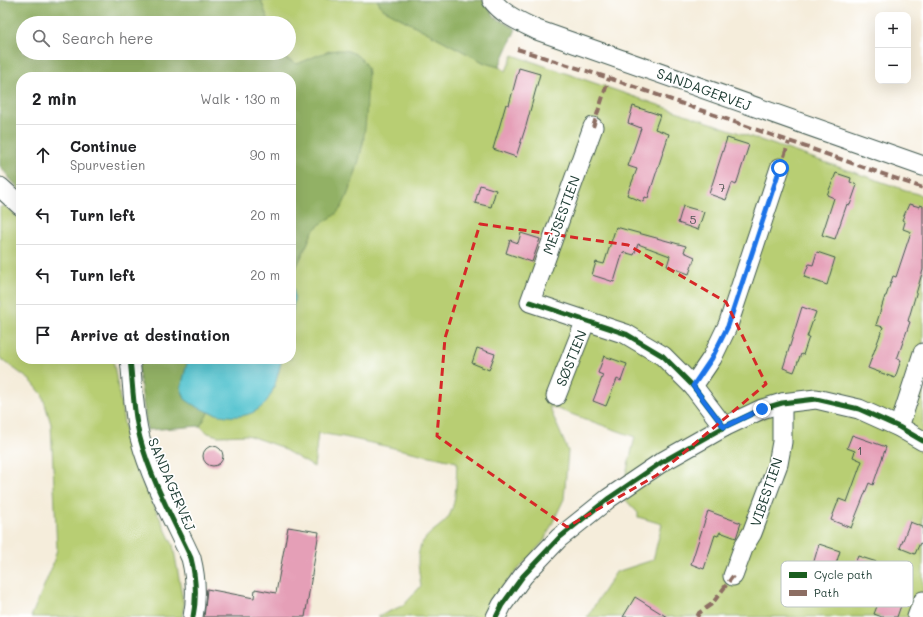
<!DOCTYPE html>
<html lang="en">
<head>
<meta charset="utf-8">
<style>
  :root { --surface:#fff; --page:#f6f6f6; --text:#202124; --muted:#757577; --line:#e0e0e0 }
  body { margin:0; font-family:Mali,sans-serif; background:var(--page); color:var(--text) }
  .controls { position:absolute; right:12px; top:12px; display:grid; overflow:hidden; border-radius:8px; box-shadow:0 4px 16px #0002 }
  .controls button { width:36px; height:36px; display:grid; place-items:center; padding:0; border:0; border-bottom:1px solid var(--line); background:var(--surface); color:var(--text); font:20px sans-serif }
  .stop { position:absolute; width:12px; height:12px; margin:-9px; border:3px solid #1a73e8; border-radius:50%; background:#fff }
  .stop.end { background:#1a73e8; border-color:#fff; box-shadow:0 1px 4px #0008 }
  .list { margin:0; padding:0; list-style:none }
  h2 { display:flex; justify-content:space-between; align-items:center; height:52px; margin:0; padding:0 16px; font-size:17px }
  h2 small { font-size:13px; font-weight:400; color:var(--muted) }
  .list li { display:grid; grid-template-columns:26px 1fr auto; gap:12px; align-items:center; box-sizing:border-box; height:60px; padding:0 16px; border-top:1px solid var(--line) }
  .list b { display:block; font-size:15px; white-space:nowrap }
  .list p { margin:0; font-size:13px; white-space:nowrap; color:var(--muted) }
  .list em { font-size:13px; font-style:normal; color:var(--muted) }
  .icon { flex:none; width:22px; height:22px; fill:none; stroke:currentColor; stroke-width:2; stroke-linecap:round; stroke-linejoin:round }
  .map { position:relative; flex:none; width:923px; height:617px; overflow:hidden }
  .search { position:absolute; background:var(--surface); box-shadow:0 4px 16px #0002; left:16px; top:16px; width:280px; height:44px; display:flex; align-items:center; gap:10px; box-sizing:border-box; padding:0 14px; border-radius:22px; color:var(--muted); font-size:15px }
  .panel { position:absolute; background:var(--surface); box-shadow:0 4px 16px #0002; left:16px; top:72px; width:280px; height:292px; border-radius:16px }
  .map>svg:first-child { display:block }
  .green { fill:#b8ce73; stroke:#6c8654 }
  .forest { fill:#92b165; stroke:#58774c }
  .water { fill:#59c5d0; stroke:#3c8182 }
  .building { fill:#e59fb7 }
  .lines { fill:none; stroke-linecap:round; stroke-linejoin:round }
  .minor-casing { stroke:#3f574d; stroke-width:21 }
  .minor { stroke:#fff; stroke-width:19 }
  .quiet { stroke:#8d6e63; stroke-width:4; stroke-dasharray:8 4; stroke-linecap:butt }
  .cycleway-casing { stroke:#fff; stroke-width:8 }
  .cycleway { stroke:#1b5e20; stroke-width:5 }
  .route { stroke:#1a73e8; stroke-width:5 }
  .marked { fill:none; stroke:#d62828; stroke-width:3; stroke-dasharray:8 5; stroke-linejoin:round }
  .labels { text-anchor:middle; dominant-baseline:central; stroke-width:3.5; stroke-linejoin:round; paint-order:stroke }
  .number-label { font-size:12px; fill:#505655 }
  .street-label { font-size:14px; fill:#1f3d34; stroke:#fff }
  .key { fill:#fff; stroke:#bcc5c2; stroke-width:1 }
  .key-label { font-size:11px; fill:#1f3d34 }
</style>
</head>
<body>
<div class="map">
<svg width="923" height="617" viewBox="0 0 923 617">
  <rect width="100%" height="100%" fill="#fff"/>
  <filter id="ink" filterUnits="userSpaceOnUse"><feTurbulence type="fractalNoise" baseFrequency=".025" numOctaves="2"/><feDisplacementMap in="SourceGraphic" scale="8" xChannelSelector="R" yChannelSelector="G"/><feConvolveMatrix kernelMatrix="1 2 1 2 8 2 1 2 1" color-interpolation-filters="sRGB"/></filter>
  <filter id="wash" filterUnits="userSpaceOnUse"><feTurbulence type="fractalNoise" baseFrequency=".012" numOctaves="4" result="noise"/><feDisplacementMap in="SourceGraphic" scale="16" xChannelSelector="R" yChannelSelector="G"/><feGaussianBlur stdDeviation="0.9" result="paint"/><feColorMatrix in="noise" values="0 0 0 0 0 0 0 0 0 0 0 0 0 0 0 0 0 1.4 0 .05"/><feComposite in="paint" operator="in"/></filter>
  <g filter="url(#wash)">
    <rect width="100%" height="100%" fill="#f5eddb"/>
    <g class="green">
      <path d="M261,0H377L383,9L485,63L499,67L506,71L513,55L923,196V617H587L616,572L653,560L662,524L638,517V513L621,495L635,437L549,406L568,451L564,499L544,541L492,598L483,617H377L404,605L421,586C418,564 413,547 432,532C439,526 446,522 450,514C457,499 456,479 457,462L344,437L318,433L314,467L278,446L247,435L218,436L208,433L200,426L209,412C261,423 269,406 282,359H291L292,311L291,279L313,231L318,225L333,216L346,198L354,178L364,139L333,50L297,64L282,57L280,53H289V23H269Z"/>
      <polygon points="6,206 21,220 21,359 113,359 130,457 173,545 184,606 182,617 31,617 52,567 57,549 51,424 42,394 31,381 0,358 0,207"/>
    </g>
    <g class="forest">
      <path d="M0,0H261L269,23H23V53H280L282,57L297,64C316,57 336,43 355,54C360,57 365,63 367,68C369,74 367,83 367,89C367,125 363,155 350,188C347,195 345,202 341,208C334,219 321,221 313,231L291,279V77H21V191L11,180L0,166Z"/>
      <polygon points="377,0 483,0 495,17 516,29 499,67 485,63 383,9"/>
      <polygon points="137,359 188,359 181,388 185,399 209,412 200,426 147,430"/>
    </g>
    <g class="water">
      <path d="M291,282C298,294 292,310 291,323Z"/>
      <path d="M188,359H282C278,373 275,391 266,402C247,427 205,415 185,399L181,388Z"/>
    </g>
    <g id="blocks">
      <g class="building">
        <polygon points="519,68 540,74 526,126 516,157 493,149 506,104 509,105"/>
        <polygon points="633,106 660,115 655,129 669,134 648,198 645,197 643,202 627,195 637,169 628,166 641,128 628,123"/>
        <polygon points="727,138 749,145 736,185 732,183 726,200 709,194"/>
        <polygon points="836,173 851,178 850,182 857,185 850,205 847,204 835,239 822,235 834,198 827,195"/>
        <polygon points="480,185 496,190 491,207 475,203"/>
        <polygon points="909,204 920,207 920,205 923,206 923,270 908,321 910,322 897,359 901,360 895,378 868,368 883,327 876,325 885,296 886,296 893,276 896,277 911,232 903,229 905,222 902,220"/>
        <polygon points="683,206 704,212 698,230 678,223"/>
        <polygon points="616,227 686,246 684,252 695,257 689,274 667,266 670,256 638,244 634,255 623,252 614,282 592,275 596,262 604,264"/>
        <polygon points="521,233 540,239 532,262 506,253 510,240 518,243"/>
        <polygon points="817,252 835,258 827,285 804,277 809,264 813,265"/>
        <polygon points="802,307 816,312 807,337 809,337 803,355 801,354 794,372 783,368"/>
        <polygon points="477,348 495,354 489,370 472,363"/>
        <polygon points="604,356 627,364 621,381 617,379 606,406 593,401 603,375 598,373"/>
        <polygon points="852,435 886,447 873,485 869,483 851,528 831,520 839,499 847,502 862,461 853,457 855,451 847,448"/>
        <circle cx="213" cy="456" r="10"/>
        <polygon points="708,511 741,523 736,538 720,532 718,536 715,535 704,569 691,564"/>
        <polygon points="910,522 923,527 923,545 920,543 915,554 900,548"/>
        <polygon points="288,527 319,532 305,617 204,617 207,589 254,598 255,589 276,593"/>
        <polygon points="819,544 840,551 825,601 804,595"/>
        <polygon points="858,556 908,572 897,598 903,600 897,617 882,617 874,614 887,580 854,566"/>
        <polygon points="635,597 667,617 623,617"/>
      </g>
    </g>
  </g>
  <g filter="url(#ink)">
    <use href="#blocks" fill-opacity="0" stroke="#3f574d" stroke-width="1"/>
    <g class="lines">
      <g class="minor-casing">
        <g id="minor">
          <path d="M492,0C503,15 521,22 537,30L923,166"/>
          <polyline points="593,127 530,302 626,334 663,356 693,386 724,427"/>
          <polyline points="0,187 21,206"/>
          <path d="M130,359C133,385 133,412 140,438C151,480 173,519 191,558C196,578 197,597 193,617"/>
          <polyline points="693,386 712,358 728,325 780,168"/>
          <polyline points="556,396 586,320"/>
          <polyline points="899,427 923,353"/>
          <polyline points="733,576 744,546 752,533 778,464 782,442 782,403"/>
          <polyline points="496,617 502,605 523,576 559,538 609,498 662,462 724,427 762,409 782,403 816,399 859,409 899,427 923,441"/>
          <polyline points="917,617 923,601"/>
        </g>
      </g>
      <use href="#minor" class="minor"/>
      <g class="quiet">
        <polyline points="517,49 609,78 923,188"/>
        <polyline points="593,127 609,78"/>
        <polyline points="780,168 789,142"/>
        <polyline points="697,617 699,613 712,604 733,576"/>
      </g>
      <g class="cycleway-casing">
        <g id="cycleway">
          <polyline points="530,302 626,334 663,356 693,386 724,427"/>
          <path d="M130,359C133,385 133,412 140,438C151,480 173,519 191,558C196,578 197,597 193,617"/>
          <polyline points="496,617 502,605 523,576 559,538 609,498 662,462 724,427 762,409 782,403 816,399 859,409 899,427 923,441"/>
        </g>
      </g>
      <use href="#cycleway" class="cycleway"/>
    </g>
  </g>
  <g class="lines" filter="url(#ink)">
    <polyline class="route" points="762,409 724,427 693,386 712,358 728,326 780,168"/>
  </g>
  <path class="marked" d="M480,224L628,245L726,302L766,384L657,475L567,527L437,436L445,338Z"/>
  <g class="labels">
    <g class="number-label">
      <text x="722" y="187">7</text>
      <text x="693" y="219">5</text>
      <text x="860" y="450">1</text>
    </g>
    <g class="street-label">
      <text transform="translate(704 89) rotate(20)">SANDAGERVEJ</text>
      <text transform="translate(561 215) rotate(-70)">MEJSESTIEN</text>
      <text transform="translate(571 358) rotate(-68)">SØSTIEN</text>
      <text transform="translate(172 484) rotate(67)">SANDAGERVEJ</text>
      <text transform="translate(766 492) rotate(-71)">VIBESTIEN</text>
    </g>
  </g>
  <rect x="781" y="561" width="132" height="46" rx="6" class="key"/>
  <rect x="789" y="572" width="18" height="6" fill="#1b5e20"/>
  <rect x="789" y="590" width="18" height="6" fill="#8d6e63"/>
  <g class="key-label">
    <text x="814" y="579">Cycle path</text>
    <text x="814" y="597">Path</text>
  </g>
</svg>
<div class="controls">
<button>+</button>
<button>−</button>
</div>
<div class="stop" style="left:780px;top:168px"></div>
<div class="stop end" style="left:762px;top:409px"></div>
<div class="search"><svg class="icon" aria-label="search" viewBox="0 0 24 24"><circle cx="10" cy="10" r="6"/><path d="M15 15l6 6"/></svg>Search here</div>
<section class="panel">
<h2>2 min<small>Walk · 130 m</small></h2>
<ul class="list">
<li><svg class="icon" aria-label="ahead" viewBox="0 0 24 24"><path d="M12 20V5M6 11l6-6 6 6"/></svg><div><b>Continue</b><p>Spurvestien</p></div><em>90 m</em></li>
<li><svg class="icon" aria-label="left" viewBox="0 0 24 24"><path d="M17 20v-9H6M10 6l-5 5 5 5"/></svg><div><b>Turn left</b></div><em>20 m</em></li>
<li><svg class="icon" aria-label="left" viewBox="0 0 24 24"><path d="M17 20v-9H6M10 6l-5 5 5 5"/></svg><div><b>Turn left</b></div><em>20 m</em></li>
<li><svg class="icon" aria-label="arrive" viewBox="0 0 24 24"><path d="M6 21V4h12l-3 4 3 4H6"/></svg><div><b>Arrive at destination</b></div></li>
</ul>
</section>
</div>
</body>
</html>
